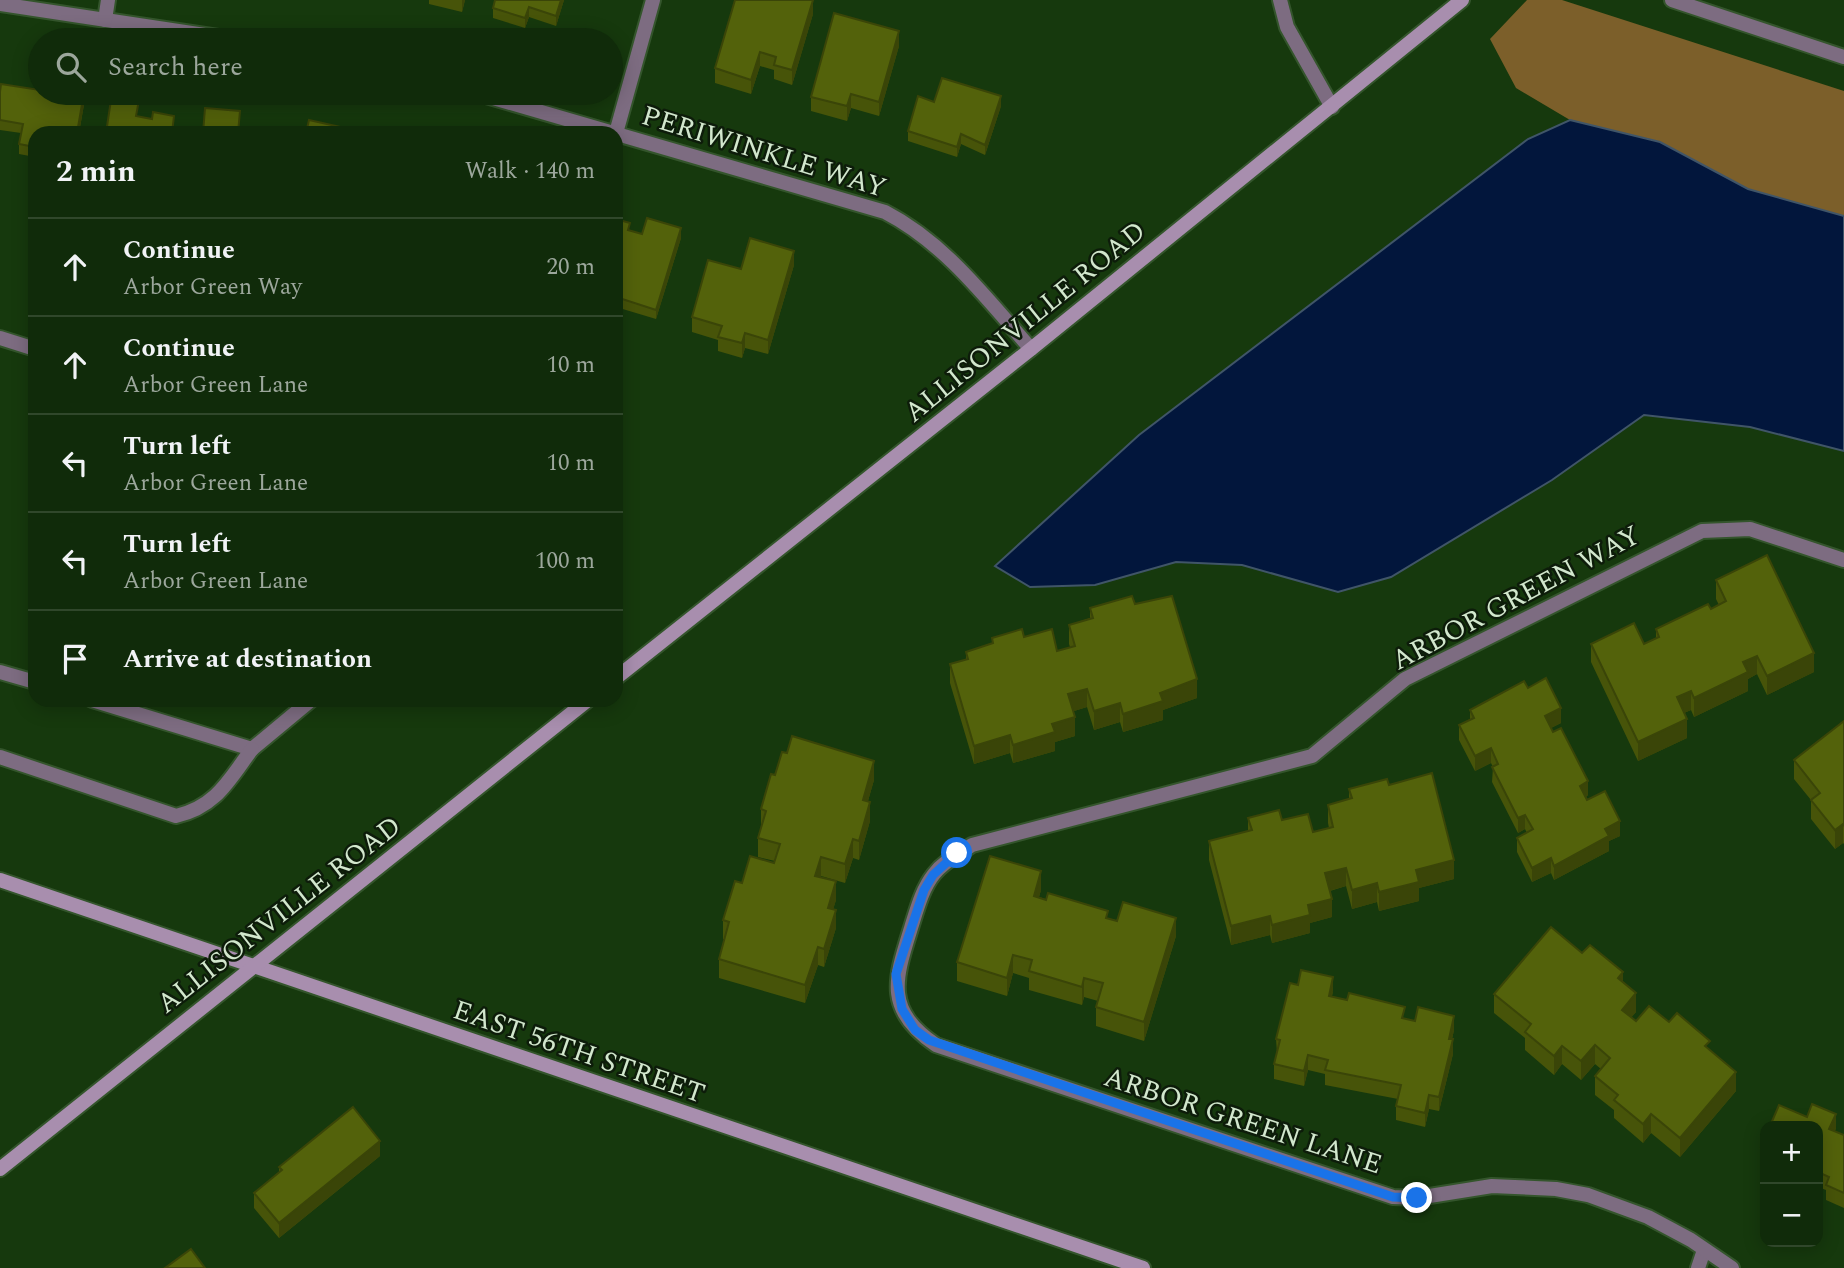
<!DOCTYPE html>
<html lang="en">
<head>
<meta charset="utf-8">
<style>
  :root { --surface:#102b0a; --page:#193313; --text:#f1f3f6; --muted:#9ca79c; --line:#30472b }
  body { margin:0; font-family:Spectral,serif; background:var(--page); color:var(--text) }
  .controls { position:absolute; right:21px; bottom:21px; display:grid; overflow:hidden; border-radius:14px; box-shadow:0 4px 18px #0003 }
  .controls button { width:63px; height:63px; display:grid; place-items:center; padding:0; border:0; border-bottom:2px solid var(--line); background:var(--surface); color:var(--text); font:35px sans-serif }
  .stop { position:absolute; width:21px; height:21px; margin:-16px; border:5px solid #1a73e8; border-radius:50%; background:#fff }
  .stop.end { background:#1a73e8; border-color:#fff; box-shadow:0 2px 7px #0008 }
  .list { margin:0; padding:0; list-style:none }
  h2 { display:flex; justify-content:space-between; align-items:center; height:91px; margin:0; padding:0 28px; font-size:30px }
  h2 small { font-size:23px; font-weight:400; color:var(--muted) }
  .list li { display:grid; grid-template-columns:46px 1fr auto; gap:21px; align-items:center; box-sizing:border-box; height:98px; padding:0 28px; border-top:2px solid var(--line) }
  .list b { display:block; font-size:26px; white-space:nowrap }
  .list p { margin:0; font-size:23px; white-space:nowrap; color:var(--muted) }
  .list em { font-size:23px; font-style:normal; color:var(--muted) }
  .icon { flex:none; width:38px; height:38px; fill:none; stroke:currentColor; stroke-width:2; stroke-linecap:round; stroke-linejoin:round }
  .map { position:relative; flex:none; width:1844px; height:1268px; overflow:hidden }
  .search { position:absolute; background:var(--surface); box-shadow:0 4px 18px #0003; left:28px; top:28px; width:595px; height:77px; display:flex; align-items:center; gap:18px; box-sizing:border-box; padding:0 24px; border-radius:38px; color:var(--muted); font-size:26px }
  .panel { position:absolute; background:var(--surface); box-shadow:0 4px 18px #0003; left:28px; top:126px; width:595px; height:581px; border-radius:21px }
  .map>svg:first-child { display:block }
  .forest { fill:#7c5f2a }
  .water { fill:#02163c; stroke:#405568; stroke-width:2 }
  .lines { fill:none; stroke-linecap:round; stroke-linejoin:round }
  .lane-casing { stroke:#34552c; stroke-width:18 }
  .street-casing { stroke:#34552c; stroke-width:18 }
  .secondary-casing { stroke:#34552c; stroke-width:18 }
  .lane { stroke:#7d6c81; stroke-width:14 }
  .street { stroke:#7d6c81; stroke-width:14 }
  .secondary { stroke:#a88eae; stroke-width:14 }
  .wall { fill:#475409 }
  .shaded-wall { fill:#3a4508 }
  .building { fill:#53620b; stroke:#3a4508; stroke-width:2 }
  .route { stroke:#1a73e8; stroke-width:9 }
  .labels { text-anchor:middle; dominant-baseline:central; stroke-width:5; stroke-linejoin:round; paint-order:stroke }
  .street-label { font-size:28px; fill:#d2e7cd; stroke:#0d1c0a }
</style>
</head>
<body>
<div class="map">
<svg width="1844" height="1268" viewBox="0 0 1844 1268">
  <rect width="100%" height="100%" fill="#16390d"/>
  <polygon class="forest" points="1527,0 1562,0 1844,91 1844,216 1748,189 1660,142 1570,120 1516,88 1490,39"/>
  <polygon class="water" points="1570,120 1660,142 1748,189 1844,216 1844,451 1750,427 1644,415 1552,480 1391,577 1338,592 1242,565 1176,562 1095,585 1030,587 995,566 1139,435 1528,139"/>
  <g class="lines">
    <g class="lane-casing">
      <g id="lane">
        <polyline points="0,338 35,349"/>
        <polyline points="0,672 35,682"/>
        <polyline points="92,700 252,749 311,700"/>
        <path d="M0,757L176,816C216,807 229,780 252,749"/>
      </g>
    </g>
    <g class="street-casing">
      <g id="street">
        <polyline points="1280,0 1287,27 1332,107"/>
        <polyline points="1672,0 1844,57"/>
        <polyline points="0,4 238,40"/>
        <polyline points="105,20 108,0"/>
        <path d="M476,93L885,212C945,243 987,299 1031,349"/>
        <polyline points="616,133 653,0"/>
        <polyline points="1698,1268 1704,1250"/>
        <path d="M1732,1268L1691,1240L1648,1217L1588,1195L1556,1189L1492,1186L1417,1198L1393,1197L936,1045C884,1010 895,979 911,928C917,909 922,889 934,874C944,861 959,854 972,845L1312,756L1405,679L1702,531L1750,529L1844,560"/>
      </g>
    </g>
    <g class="secondary-casing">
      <g id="secondary">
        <polyline points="616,678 1031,349 1462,0"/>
        <polyline points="0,880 1143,1268"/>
        <polyline points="0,1169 588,700"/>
      </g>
    </g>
    <use href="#lane" class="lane"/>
    <use href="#street" class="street"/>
    <use href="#secondary" class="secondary"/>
  </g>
  <g class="wall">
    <polygon points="429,0 465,0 462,12 429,4"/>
    <polygon points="564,0 556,26 529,17 525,28 493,18 493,8"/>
    <polygon points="813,14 792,85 774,79 774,70 760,66 751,94 715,83 715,68"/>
    <polygon points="899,46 879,116 851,108 847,121 811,111 811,97"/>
    <polygon points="0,92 85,93 85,99 79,133 35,133 35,157 19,154 19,144 21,133 0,130"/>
    <polygon points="934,102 1001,106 985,155 961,144 957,157 908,141 908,131"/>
    <polygon points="616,221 630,230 642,234 681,238 656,319 616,307"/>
    <polygon points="794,265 768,354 745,348 742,358 718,351 718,340 692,332 692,317 741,269"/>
    <polygon points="1716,580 1814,672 1767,695 1757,674 1748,679 1748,691 1694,717 1691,710 1684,713 1687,738 1638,761 1591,662 1591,644 1644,644 1656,638 1656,629 1711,609 1719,605 1716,599"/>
    <polygon points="1135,604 1197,698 1163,710 1163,720 1123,732 1120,722 1094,730 1087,707 1074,711 1075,736 1055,742 1055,751 1013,763 1010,753 974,764 950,683 950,664 966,660 966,652 992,644 992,638 1024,637 1057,651 1070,647 1069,644 1069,625 1090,618 1090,608"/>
    <polygon points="1528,688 1561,723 1551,728 1588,795 1586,797 1620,836 1609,841 1609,851 1554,880 1551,873 1532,882 1517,852 1517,838 1527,833 1525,829 1518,833 1492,782 1493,767 1491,763 1475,771 1459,740 1459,725 1470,719 1470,710"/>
    <polygon points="1844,721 1844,844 1843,843 1835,849 1811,819 1811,800 1794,779 1794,760"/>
    <polygon points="775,775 874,780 868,801 870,821 859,860 853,858 845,883 821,876 820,877 836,900 833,909 836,928 824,967 818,965 805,1003 719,978 719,959 724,939 723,939 723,920 742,883 774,863 775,861 758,857 758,838 761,828 761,809"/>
    <polygon points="1389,785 1454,879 1419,888 1419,901 1379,911 1377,902 1352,909 1346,886 1330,891 1332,917 1310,923 1310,933 1272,943 1270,935 1231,945 1209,860 1209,841 1248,831 1248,818 1282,820 1313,832 1329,828 1328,823 1328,805 1349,799 1349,789"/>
    <polygon points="1041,890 1039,897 1108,918 1176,936 1144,1041 1096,1026 1096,1007 1098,1001 1084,997 1082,1005 1029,990 1029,978 1013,973 1007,996 957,981 957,962"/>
    <polygon points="1582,953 1623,982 1636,1012 1631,1017 1636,1021 1669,1022 1710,1050 1736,1091 1680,1157 1651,1133 1643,1143 1614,1118 1614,1110 1595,1095 1595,1076 1601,1069 1595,1064 1581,1080 1562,1064 1554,1075 1525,1050 1525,1038 1494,1013 1494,994"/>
    <polygon points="1333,991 1332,996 1405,1019 1454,1030 1452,1039 1453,1054 1439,1111 1429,1109 1425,1127 1396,1120 1396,1106 1398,1099 1325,1085 1325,1074 1308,1070 1304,1086 1274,1079 1274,1064 1277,1053 1276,1039"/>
    <polygon points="1807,1117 1836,1128 1835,1131 1844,1135 1844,1208 1826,1200 1826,1190 1818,1187 1818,1126"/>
    <polygon points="1765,1137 1765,1165 1761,1163 1761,1148"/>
    <polygon points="380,1156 279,1238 254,1208 254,1193 279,1173 279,1167"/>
  </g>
  <g class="shaded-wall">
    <polygon points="462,0 465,0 462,12"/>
    <polygon points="561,0 564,0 556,26 556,16"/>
    <polygon points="813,0 813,14 792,85 792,70"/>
    <polygon points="529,7 529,17 525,28 525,18"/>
    <polygon points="899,31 899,46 879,116 879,102"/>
    <polygon points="760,52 760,66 751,94 751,80"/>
    <polygon points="84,93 85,99 79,133 77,133"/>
    <polygon points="851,94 851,108 847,121 847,106"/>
    <polygon points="1001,96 1001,106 985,155 985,145"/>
    <polygon points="961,134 961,144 957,157 957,147"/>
    <polygon points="681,228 681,238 656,319 656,310"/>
    <polygon points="794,251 794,265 768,354 768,340"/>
    <polygon points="745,333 745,348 742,358 742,343"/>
    <polygon points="1814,653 1814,672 1767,695 1767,676"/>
    <polygon points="1757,656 1757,674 1748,679 1748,691 1694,717 1694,698 1743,662"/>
    <polygon points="1197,679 1197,698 1163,710 1163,720 1123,732 1123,714 1160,693"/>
    <polygon points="1087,689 1087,707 1068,713 1068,694"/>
    <polygon points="1691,691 1691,710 1677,716 1677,697"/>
    <polygon points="1120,703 1120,722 1094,730 1094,711"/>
    <polygon points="1561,708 1561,723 1545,731 1545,716"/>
    <polygon points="1075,717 1075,736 1055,742 1055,751 1013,763 1013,745 1052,724"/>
    <polygon points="1687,719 1687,738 1638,761 1638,742"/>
    <polygon points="1010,735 1010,753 974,764 974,746"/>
    <polygon points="1491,748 1491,763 1475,771 1475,756"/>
    <polygon points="874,761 874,780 863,818 863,800"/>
    <polygon points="1588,781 1588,795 1580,800 1580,786"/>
    <polygon points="870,802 870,821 859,860 859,841"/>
    <polygon points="1525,815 1525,829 1518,833 1518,818"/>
    <polygon points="1620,821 1620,836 1609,841 1609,851 1554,880 1554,866 1605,829"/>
    <polygon points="1843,824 1843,843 1835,849 1835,830"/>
    <polygon points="853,839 853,858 845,883 845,864"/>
    <polygon points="821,857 821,876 815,894 815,876"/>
    <polygon points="1551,858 1551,873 1532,882 1532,868"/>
    <polygon points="1454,860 1454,879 1419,888 1419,901 1379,911 1379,892 1416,870"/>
    <polygon points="1346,868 1346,886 1325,892 1325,873"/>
    <polygon points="1041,871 1041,890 1034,915 1034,896"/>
    <polygon points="836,881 836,900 828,927 828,908"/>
    <polygon points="1377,883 1377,902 1352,909 1352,890"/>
    <polygon points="1332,899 1332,917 1310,923 1310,933 1272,943 1272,925 1308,905"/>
    <polygon points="836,910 836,928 824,967 824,949"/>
    <polygon points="1270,916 1270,935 1231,945 1231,926"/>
    <polygon points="1176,918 1176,936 1144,1041 1144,1022"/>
    <polygon points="818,947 818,965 805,1003 805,985"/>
    <polygon points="1013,955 1013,973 1007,996 1007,978"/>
    <polygon points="1623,972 1623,991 1618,978"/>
    <polygon points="1333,977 1333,991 1329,1010 1329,996"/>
    <polygon points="1084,978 1084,997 1082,1005 1082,987"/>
    <polygon points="1636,993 1636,1012 1622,1029 1622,1010"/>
    <polygon points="1454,1016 1454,1030 1449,1053 1449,1039"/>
    <polygon points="1453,1039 1453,1054 1439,1111 1439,1097"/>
    <polygon points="1595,1045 1595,1064 1581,1080 1581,1061"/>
    <polygon points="1562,1046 1562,1064 1554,1075 1554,1056"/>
    <polygon points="1308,1055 1308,1070 1304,1086 1304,1071"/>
    <polygon points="1736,1072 1736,1091 1680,1157 1680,1138"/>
    <polygon points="1429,1095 1429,1109 1425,1127 1425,1113"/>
    <polygon points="1651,1114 1651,1133 1643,1143 1643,1124"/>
    <polygon points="1836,1114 1836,1128 1829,1144 1829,1129"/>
    <polygon points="380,1141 380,1156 279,1238 279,1223"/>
  </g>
  <g class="building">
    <polygon points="495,0 561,0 556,16 529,7 525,18 493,8"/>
    <polygon points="735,0 813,0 792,70 774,65 776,57 760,52 751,80 715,68"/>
    <polygon points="834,13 899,31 879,102 851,94 847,106 811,97"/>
    <polygon points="942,78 1001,96 985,145 961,134 957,147 908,131 918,96 934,102"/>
    <polygon points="1,84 40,90 40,93 84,93 77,133 35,133 35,147 19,144 23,124 0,120 0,92"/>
    <polygon points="112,93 126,93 140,95 136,116 152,119 153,112 174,116 172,133 106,133"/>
    <polygon points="205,108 240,111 238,133 203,133"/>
    <polygon points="309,120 345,128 344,133 306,133"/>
    <polygon points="647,218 681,228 656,310 616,297 616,219 630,223 628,230 642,234"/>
    <polygon points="750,238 794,251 768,340 745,333 742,343 718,337 722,326 692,317 708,260 741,269"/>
    <polygon points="1767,555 1814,653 1767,676 1757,656 1743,662 1748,672 1694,698 1691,691 1677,697 1687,719 1638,742 1591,644 1634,623 1644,644 1659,637 1656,629 1708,604 1711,609 1726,601 1716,580"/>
    <polygon points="1132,596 1135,604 1172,596 1197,679 1160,693 1163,701 1123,714 1120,703 1094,711 1087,689 1068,694 1075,717 1052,724 1055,732 1013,745 1010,735 974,746 950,664 968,659 966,652 993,643 992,638 1022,629 1024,637 1052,629 1057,651 1075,646 1069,625 1093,618 1090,608"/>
    <polygon points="1546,678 1561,708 1545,716 1553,732 1561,728 1588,781 1580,786 1587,800 1605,791 1620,821 1605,829 1609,836 1554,866 1551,858 1532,868 1517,838 1533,829 1525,815 1518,818 1492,767 1498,764 1491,748 1475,756 1459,725 1474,718 1470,710 1524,681 1528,688"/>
    <polygon points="1844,721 1844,826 1843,824 1835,830 1811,800 1820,793 1794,760"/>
    <polygon points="792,736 874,761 863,800 870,802 859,841 853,839 845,864 821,857 815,876 836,881 828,908 836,910 824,949 818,947 805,985 719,959 729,922 723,920 735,881 742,883 750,856 774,863 780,844 758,838 766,811 761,809 771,774 775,775 782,752 787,753"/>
    <polygon points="1432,773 1454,860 1416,870 1419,882 1379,892 1377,883 1352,890 1346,868 1325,873 1332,899 1308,905 1310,915 1272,925 1270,916 1231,926 1209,841 1252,830 1248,818 1279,810 1282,820 1308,814 1313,832 1333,827 1328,805 1352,798 1349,789 1387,779 1389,785"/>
    <polygon points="990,856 1041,871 1034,896 1046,900 1048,893 1108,911 1106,918 1117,921 1123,902 1176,918 1144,1022 1096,1007 1103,983 1084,978 1082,987 1029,971 1032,960 1013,955 1007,978 957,962"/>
    <polygon points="1551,927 1582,953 1590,945 1623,972 1618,978 1636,993 1622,1010 1636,1021 1649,1006 1669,1022 1677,1013 1710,1041 1705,1046 1736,1072 1680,1138 1651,1114 1643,1124 1614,1100 1618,1095 1595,1076 1610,1058 1595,1045 1581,1061 1562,1046 1554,1056 1525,1032 1531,1024 1494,994"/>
    <polygon points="1301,970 1333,977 1329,996 1347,1000 1349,993 1405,1007 1402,1018 1415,1021 1418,1007 1454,1016 1449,1039 1453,1039 1439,1097 1429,1095 1425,1113 1396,1106 1401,1085 1325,1070 1328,1060 1308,1055 1304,1071 1274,1064 1280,1040 1276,1039 1290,983 1298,985"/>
    <polygon points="1812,1104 1836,1114 1829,1129 1844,1135 1844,1193 1826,1185 1829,1177 1818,1172 1818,1126 1770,1126 1779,1105 1807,1117"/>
    <polygon points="353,1107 380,1141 279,1223 254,1193 282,1170 279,1167"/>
    <polygon points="1765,1137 1765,1150 1761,1148"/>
    <polygon points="191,1249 205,1268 165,1268"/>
  </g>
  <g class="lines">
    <polyline class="route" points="957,853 933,875 924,890 896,974 902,1009 915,1030 929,1040 1393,1197 1417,1198"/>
  </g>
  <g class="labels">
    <g class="street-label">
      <text transform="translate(764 152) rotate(17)">PERIWINKLE WAY</text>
      <text transform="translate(1025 322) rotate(-39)">ALLISONVILLE ROAD</text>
      <text transform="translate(1516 598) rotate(-28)">ARBOR GREEN WAY</text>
      <text transform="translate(279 915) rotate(-38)">ALLISONVILLE ROAD</text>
      <text transform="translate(579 1052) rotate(19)">EAST 56TH STREET</text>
      <text transform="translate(1243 1121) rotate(18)">ARBOR GREEN LANE</text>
    </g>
  </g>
</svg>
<div class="controls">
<button>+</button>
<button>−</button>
</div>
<div class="stop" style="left:957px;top:853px"></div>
<div class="stop end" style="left:1417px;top:1198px"></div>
<div class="search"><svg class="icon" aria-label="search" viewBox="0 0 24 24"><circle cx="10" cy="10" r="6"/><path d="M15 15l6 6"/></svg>Search here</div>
<section class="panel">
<h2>2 min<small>Walk · 140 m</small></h2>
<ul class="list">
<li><svg class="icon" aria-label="ahead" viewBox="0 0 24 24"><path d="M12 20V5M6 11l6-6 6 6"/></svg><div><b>Continue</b><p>Arbor Green Way</p></div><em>20 m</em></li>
<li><svg class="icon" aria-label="ahead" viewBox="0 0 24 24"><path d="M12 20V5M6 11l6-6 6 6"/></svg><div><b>Continue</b><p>Arbor Green Lane</p></div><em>10 m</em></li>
<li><svg class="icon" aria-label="left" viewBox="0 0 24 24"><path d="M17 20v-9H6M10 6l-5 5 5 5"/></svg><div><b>Turn left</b><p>Arbor Green Lane</p></div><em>10 m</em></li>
<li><svg class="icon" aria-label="left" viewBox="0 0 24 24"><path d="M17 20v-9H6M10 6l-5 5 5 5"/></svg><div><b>Turn left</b><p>Arbor Green Lane</p></div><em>100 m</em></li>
<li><svg class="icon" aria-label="arrive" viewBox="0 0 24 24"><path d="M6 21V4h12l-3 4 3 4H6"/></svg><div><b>Arrive at destination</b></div></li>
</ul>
</section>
</div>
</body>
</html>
